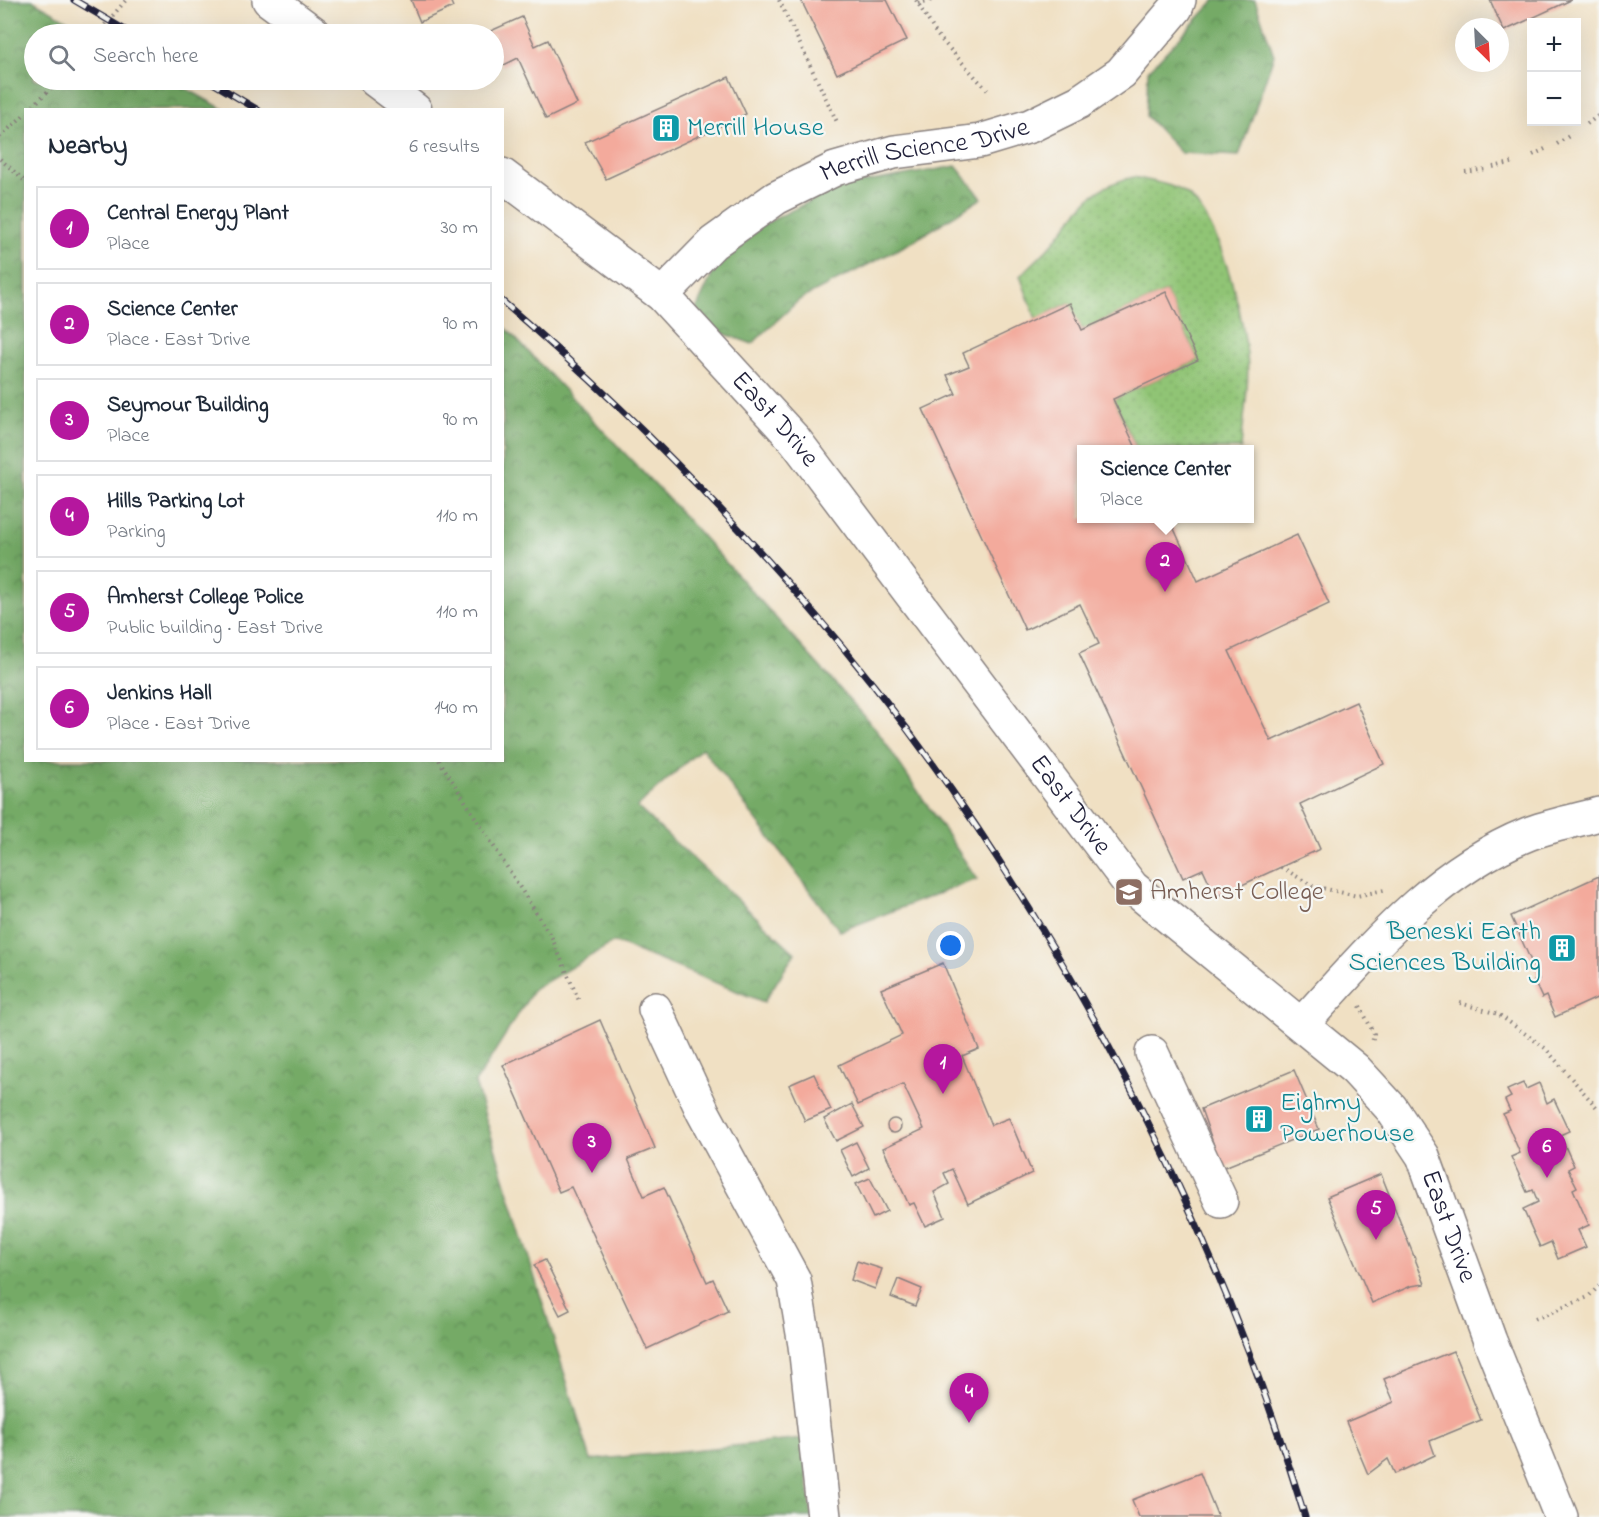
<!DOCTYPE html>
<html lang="en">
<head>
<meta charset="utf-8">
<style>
  :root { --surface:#fff; --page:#f6f6f7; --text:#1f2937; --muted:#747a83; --line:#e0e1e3; --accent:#b5179e }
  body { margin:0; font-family:"Indie Flower",sans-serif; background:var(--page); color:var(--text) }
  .controls { position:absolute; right:18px; top:18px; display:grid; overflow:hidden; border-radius:0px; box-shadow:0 6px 24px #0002 }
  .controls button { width:54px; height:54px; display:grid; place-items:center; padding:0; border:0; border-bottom:2px solid var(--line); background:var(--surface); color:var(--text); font:30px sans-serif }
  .compass { position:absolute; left:1455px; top:18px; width:54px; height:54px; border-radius:50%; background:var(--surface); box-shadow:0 6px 24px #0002; rotate:156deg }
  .you { position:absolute; left:951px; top:946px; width:21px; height:21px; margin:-15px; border:4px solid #fff; border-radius:50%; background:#1a73e8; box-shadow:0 0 0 9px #1a73e833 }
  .badge { display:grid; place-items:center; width:39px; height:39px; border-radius:50%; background:var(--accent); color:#fff; font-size:20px; font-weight:700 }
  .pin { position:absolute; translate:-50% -50px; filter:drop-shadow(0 2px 3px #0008) }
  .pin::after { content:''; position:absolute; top:32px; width:21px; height:18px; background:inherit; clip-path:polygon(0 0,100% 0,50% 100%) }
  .popup { position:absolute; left:1077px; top:445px; width:177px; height:78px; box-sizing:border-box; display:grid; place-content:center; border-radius:0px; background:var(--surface); filter:drop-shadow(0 2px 4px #0005); font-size:20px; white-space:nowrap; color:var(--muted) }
  .popup b { font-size:22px; color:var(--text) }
  .popup::after { content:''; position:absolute; left:50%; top:100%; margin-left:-12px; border:12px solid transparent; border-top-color:var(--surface) }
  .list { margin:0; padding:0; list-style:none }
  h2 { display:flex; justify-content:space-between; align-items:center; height:78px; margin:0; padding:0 24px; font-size:26px }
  h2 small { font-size:20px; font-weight:400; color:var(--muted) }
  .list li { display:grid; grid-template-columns:39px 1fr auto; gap:18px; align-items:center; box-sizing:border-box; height:84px; margin:0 12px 12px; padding:0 12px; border:2px solid var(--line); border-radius:0px }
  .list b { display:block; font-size:22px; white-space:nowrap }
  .list p { margin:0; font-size:20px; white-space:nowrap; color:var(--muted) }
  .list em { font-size:20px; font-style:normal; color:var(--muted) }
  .icon { flex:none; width:33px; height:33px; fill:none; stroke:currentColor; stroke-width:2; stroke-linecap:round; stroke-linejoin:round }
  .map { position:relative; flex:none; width:1599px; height:1517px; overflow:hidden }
  .search { position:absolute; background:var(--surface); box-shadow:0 6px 24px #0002; left:24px; top:24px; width:480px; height:66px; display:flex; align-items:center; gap:15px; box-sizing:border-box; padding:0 21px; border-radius:33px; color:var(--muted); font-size:22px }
  .panel { position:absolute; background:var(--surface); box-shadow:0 6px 24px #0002; left:24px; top:108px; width:480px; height:654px; border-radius:0px }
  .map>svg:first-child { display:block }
  .forest { fill:url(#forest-crowns); stroke:#4b6650; stroke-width:1.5 }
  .park { fill:url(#park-dots); stroke:#597358; stroke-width:1.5 }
  .building { fill:#f3aa9c }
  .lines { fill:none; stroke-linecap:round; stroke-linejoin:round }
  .minor-casing { stroke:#89817f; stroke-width:36 }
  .path { stroke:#89817f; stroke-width:4; stroke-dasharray:1.5 4.5; stroke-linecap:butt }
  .minor { stroke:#fff; stroke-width:33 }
  .rail-casing { stroke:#22223b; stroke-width:7 }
  .rail { stroke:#f6f6f2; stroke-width:4.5; stroke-dasharray:14; stroke-linecap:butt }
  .labels { text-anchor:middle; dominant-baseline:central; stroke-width:4.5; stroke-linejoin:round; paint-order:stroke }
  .culture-label { font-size:27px; fill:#0d838f; stroke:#f6f6f2; text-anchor:start }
  .street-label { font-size:27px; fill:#22223b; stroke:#f6f6f2 }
  .education-label { font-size:27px; fill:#785e54; stroke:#f6f6f2; text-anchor:start }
</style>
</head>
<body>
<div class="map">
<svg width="1599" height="1517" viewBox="0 0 1599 1517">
  <defs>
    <pattern id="forest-crowns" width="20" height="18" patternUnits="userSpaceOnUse" patternTransform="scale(1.5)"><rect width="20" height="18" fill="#74aa66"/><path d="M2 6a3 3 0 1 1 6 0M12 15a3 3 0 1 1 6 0" fill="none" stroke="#5f8a55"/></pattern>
    <pattern id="park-dots" width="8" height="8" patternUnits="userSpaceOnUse" patternTransform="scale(1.5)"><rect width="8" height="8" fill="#90c475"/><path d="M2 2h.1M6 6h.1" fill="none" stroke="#7ca866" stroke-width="1.8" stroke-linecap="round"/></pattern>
  </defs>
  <rect width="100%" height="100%" fill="#f6f6f2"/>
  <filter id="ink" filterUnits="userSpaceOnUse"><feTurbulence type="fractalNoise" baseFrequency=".0167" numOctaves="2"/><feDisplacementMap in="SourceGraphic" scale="12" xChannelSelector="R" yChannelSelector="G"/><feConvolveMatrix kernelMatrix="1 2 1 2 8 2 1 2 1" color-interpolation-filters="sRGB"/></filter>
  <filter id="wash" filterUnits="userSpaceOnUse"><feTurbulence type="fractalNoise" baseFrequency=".008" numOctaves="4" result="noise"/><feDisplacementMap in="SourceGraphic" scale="24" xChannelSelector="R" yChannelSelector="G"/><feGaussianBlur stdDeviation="1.35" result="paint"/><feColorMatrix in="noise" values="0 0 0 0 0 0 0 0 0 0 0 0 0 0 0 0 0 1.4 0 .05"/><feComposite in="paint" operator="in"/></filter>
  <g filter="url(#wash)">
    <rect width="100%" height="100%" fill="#f0e0c3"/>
    <g class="forest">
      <polygon points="0,0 32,0 92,34 34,34 34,80 171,80 223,109 26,110 26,760 502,760 503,325 674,505 876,729 977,879 840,931 702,748 637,807 795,953 764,1002 614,942 534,989 475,1083 591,1460 803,1439 812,1517 0,1517"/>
      <polygon points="1215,0 1255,0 1274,55 1239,156 1181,153 1146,116 1148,71"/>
      <polygon points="956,166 982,198 912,242 799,300 752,344 717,331 696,309 727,243 838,187"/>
    </g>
    <path class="park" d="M1134,177C1149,181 1169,183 1182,191C1219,213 1242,312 1247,354C1250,384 1243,419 1241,449H1137L1113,399L1198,360L1166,292L1082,330L1069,303L1036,319L1020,276C1031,265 1043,255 1053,243C1080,210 1089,186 1134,177Z"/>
    <g id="blocks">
      <g class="building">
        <polygon points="411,0 450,0 453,7 420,22"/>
        <polygon points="801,0 887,0 907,40 837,74"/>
        <polygon points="1490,0 1571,0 1504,31"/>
        <polygon points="522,17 535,46 548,40 577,104 546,119 518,58 502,66 494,47 494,34 484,34"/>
        <polygon points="729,77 746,114 606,179 585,142"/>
        <polygon points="1166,292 1198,360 1113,399 1137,450 1081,450 1081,518 1169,518 1198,581 1297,535 1329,604 1229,651 1271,741 1356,702 1384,764 1300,804 1320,849 1216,897 1203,869 1183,878 1079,653 1099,644 1080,604 1025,630 923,409 956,394 947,375 969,366 963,353 1070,303 1082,330"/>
        <polygon points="1599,876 1599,997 1555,1017 1546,996 1542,998 1534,981 1539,979 1511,916"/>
        <polygon points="943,963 979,1049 962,1056 991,1125 1009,1118 1032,1173 968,1204 952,1169 944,1173 949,1184 934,1192 945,1217 925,1226 914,1203 909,1205 883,1148 924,1129 903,1084 858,1105 839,1065 902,1035 881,989"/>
        <polygon points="600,1020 655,1148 628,1159 644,1196 664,1187 707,1282 713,1279 728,1311 647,1349 571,1187 559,1192 503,1065"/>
        <polygon points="1294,1070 1319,1129 1222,1168 1201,1109"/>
        <polygon points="814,1074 831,1110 805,1121 789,1085"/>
        <polygon points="1523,1083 1526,1089 1539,1083 1547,1103 1554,1099 1569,1131 1560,1135 1574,1166 1568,1169 1577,1187 1573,1189 1589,1225 1578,1230 1586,1247 1558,1259 1551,1242 1540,1247 1523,1209 1538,1202 1533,1190 1527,1192 1511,1157 1520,1153 1503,1114 1510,1111 1505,1100 1511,1097 1507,1090"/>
        <polygon points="852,1104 864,1127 836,1141 824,1119"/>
        <circle cx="894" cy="1126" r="7"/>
        <polygon points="856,1142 869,1168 853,1177 840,1150"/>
        <polygon points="1381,1174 1425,1284 1411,1286 1372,1303 1327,1197"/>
        <polygon points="870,1178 887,1211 873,1218 856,1184"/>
        <polygon points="545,1260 570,1310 560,1315 534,1265"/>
        <polygon points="857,1261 882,1269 875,1289 851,1280"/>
        <polygon points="898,1279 922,1289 915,1306 891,1297"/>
        <polygon points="1453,1351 1481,1420 1430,1441 1435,1455 1395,1474 1388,1459 1368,1474 1346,1422 1394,1402 1384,1379"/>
        <polygon points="1200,1473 1218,1517 1139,1517 1132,1500"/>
      </g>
    </g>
  </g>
  <g filter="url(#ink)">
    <use href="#blocks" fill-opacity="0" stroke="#89817f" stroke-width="1.5"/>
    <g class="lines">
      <g class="minor-casing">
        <g id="minor">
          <polyline points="269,0 315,34"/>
          <polyline points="375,80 415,110"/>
          <path id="s1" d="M502,175L662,295L795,440L1132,887L1355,1069L1391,1108L1423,1156L1490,1341L1561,1517"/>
          <path id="s2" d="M662,295L713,243L776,198L835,169L894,152L980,141L1030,126L1079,102L1121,73L1176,8L1179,0"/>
          <polyline points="655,1009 703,1112 794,1280 805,1345 824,1517"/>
          <path d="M1302,1024C1370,950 1432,873 1528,834C1550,825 1576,821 1599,814"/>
          <polyline points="1152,1053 1221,1201"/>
        </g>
      </g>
      <g class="path">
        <polyline points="779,0 838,124"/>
        <polyline points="916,0 937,35 989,92"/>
        <polyline points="918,3 933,0"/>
        <polyline points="97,34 126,0"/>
        <polyline points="29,110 59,80"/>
        <polyline points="1587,124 1599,115"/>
        <polyline points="0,137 26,113"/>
        <polyline points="1557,144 1572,134"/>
        <polyline points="1533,155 1549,147"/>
        <polyline points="0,159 26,182"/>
        <polyline points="1493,167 1515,162"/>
        <polyline points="1465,172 1487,169"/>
        <polyline points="439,760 552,938 580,1003"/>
        <polyline points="1281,867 1313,886 1357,896 1384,890"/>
        <polyline points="1460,1003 1498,1014 1545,1048 1599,1110"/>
        <polyline points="1360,1006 1374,1034 1372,1043"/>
        <polyline points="1535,1319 1588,1297 1599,1286"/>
      </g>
      <use href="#minor" class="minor"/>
      <g class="rail-casing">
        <g id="rail">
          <polyline points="74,0 132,34"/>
          <polyline points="208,80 258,110"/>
          <path d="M502,301C611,395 713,496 807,605C1029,860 1208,1194 1305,1517"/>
        </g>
      </g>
      <use href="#rail" class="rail"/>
    </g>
  </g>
  <defs>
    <g id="building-square" transform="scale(1.5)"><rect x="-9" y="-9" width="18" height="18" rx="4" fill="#0f9aa8" stroke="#f6f6f2"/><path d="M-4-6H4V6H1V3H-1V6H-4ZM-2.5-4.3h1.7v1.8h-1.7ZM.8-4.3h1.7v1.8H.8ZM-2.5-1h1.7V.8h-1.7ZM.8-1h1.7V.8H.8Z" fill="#fff"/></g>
    <g id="university-square" transform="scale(1.5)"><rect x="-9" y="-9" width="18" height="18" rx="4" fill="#8d6e63" stroke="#f6f6f2"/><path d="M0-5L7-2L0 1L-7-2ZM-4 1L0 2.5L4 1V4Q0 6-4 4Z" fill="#fff"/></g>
  </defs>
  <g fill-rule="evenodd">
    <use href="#building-square" x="666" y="128"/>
    <use href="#university-square" x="1129" y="892"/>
    <use href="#building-square" x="1562" y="948"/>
    <use href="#building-square" x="1259" y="1119"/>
  </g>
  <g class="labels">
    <g class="culture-label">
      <text x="687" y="128">Merrill House</text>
      <text x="1541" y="932" text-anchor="end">Beneski Earth<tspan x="1541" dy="31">Sciences Building</tspan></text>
      <text x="1280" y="1103">Eighmy<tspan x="1280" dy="31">Powerhouse</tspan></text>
    </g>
    <g class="street-label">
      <text stroke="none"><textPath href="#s2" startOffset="308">Merrill Science Drive</textPath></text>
      <text stroke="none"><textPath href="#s1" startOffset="368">East Drive</textPath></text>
      <text stroke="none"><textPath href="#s1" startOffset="854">East Drive</textPath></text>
      <text stroke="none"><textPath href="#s1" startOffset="1430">East Drive</textPath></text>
    </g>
    <g class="education-label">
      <text x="1150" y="892">Amherst College</text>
    </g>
  </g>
</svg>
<div class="controls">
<button>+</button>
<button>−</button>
</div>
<svg class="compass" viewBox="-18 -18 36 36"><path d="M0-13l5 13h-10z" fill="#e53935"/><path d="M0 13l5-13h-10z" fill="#747a83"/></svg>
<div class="you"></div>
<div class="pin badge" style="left:943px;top:1094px">1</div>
<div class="pin badge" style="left:1165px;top:592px">2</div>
<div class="popup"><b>Science Center</b>Place</div>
<div class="pin badge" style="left:592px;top:1173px">3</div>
<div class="pin badge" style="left:969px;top:1423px">4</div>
<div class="pin badge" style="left:1376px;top:1240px">5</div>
<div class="pin badge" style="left:1547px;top:1178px">6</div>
<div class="search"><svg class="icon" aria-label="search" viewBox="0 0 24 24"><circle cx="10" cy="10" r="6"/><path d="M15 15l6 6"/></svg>Search here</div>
<section class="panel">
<h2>Nearby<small>6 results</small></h2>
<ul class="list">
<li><span class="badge">1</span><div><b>Central Energy Plant</b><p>Place</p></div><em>30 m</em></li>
<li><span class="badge">2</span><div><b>Science Center</b><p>Place · East Drive</p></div><em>90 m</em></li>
<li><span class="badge">3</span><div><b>Seymour Building</b><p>Place</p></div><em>90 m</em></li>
<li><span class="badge">4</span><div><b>Hills Parking Lot</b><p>Parking</p></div><em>110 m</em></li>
<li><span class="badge">5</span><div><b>Amherst College Police</b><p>Public building · East Drive</p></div><em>110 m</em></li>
<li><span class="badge">6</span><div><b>Jenkins Hall</b><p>Place · East Drive</p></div><em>140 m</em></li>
</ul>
</section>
</div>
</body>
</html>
